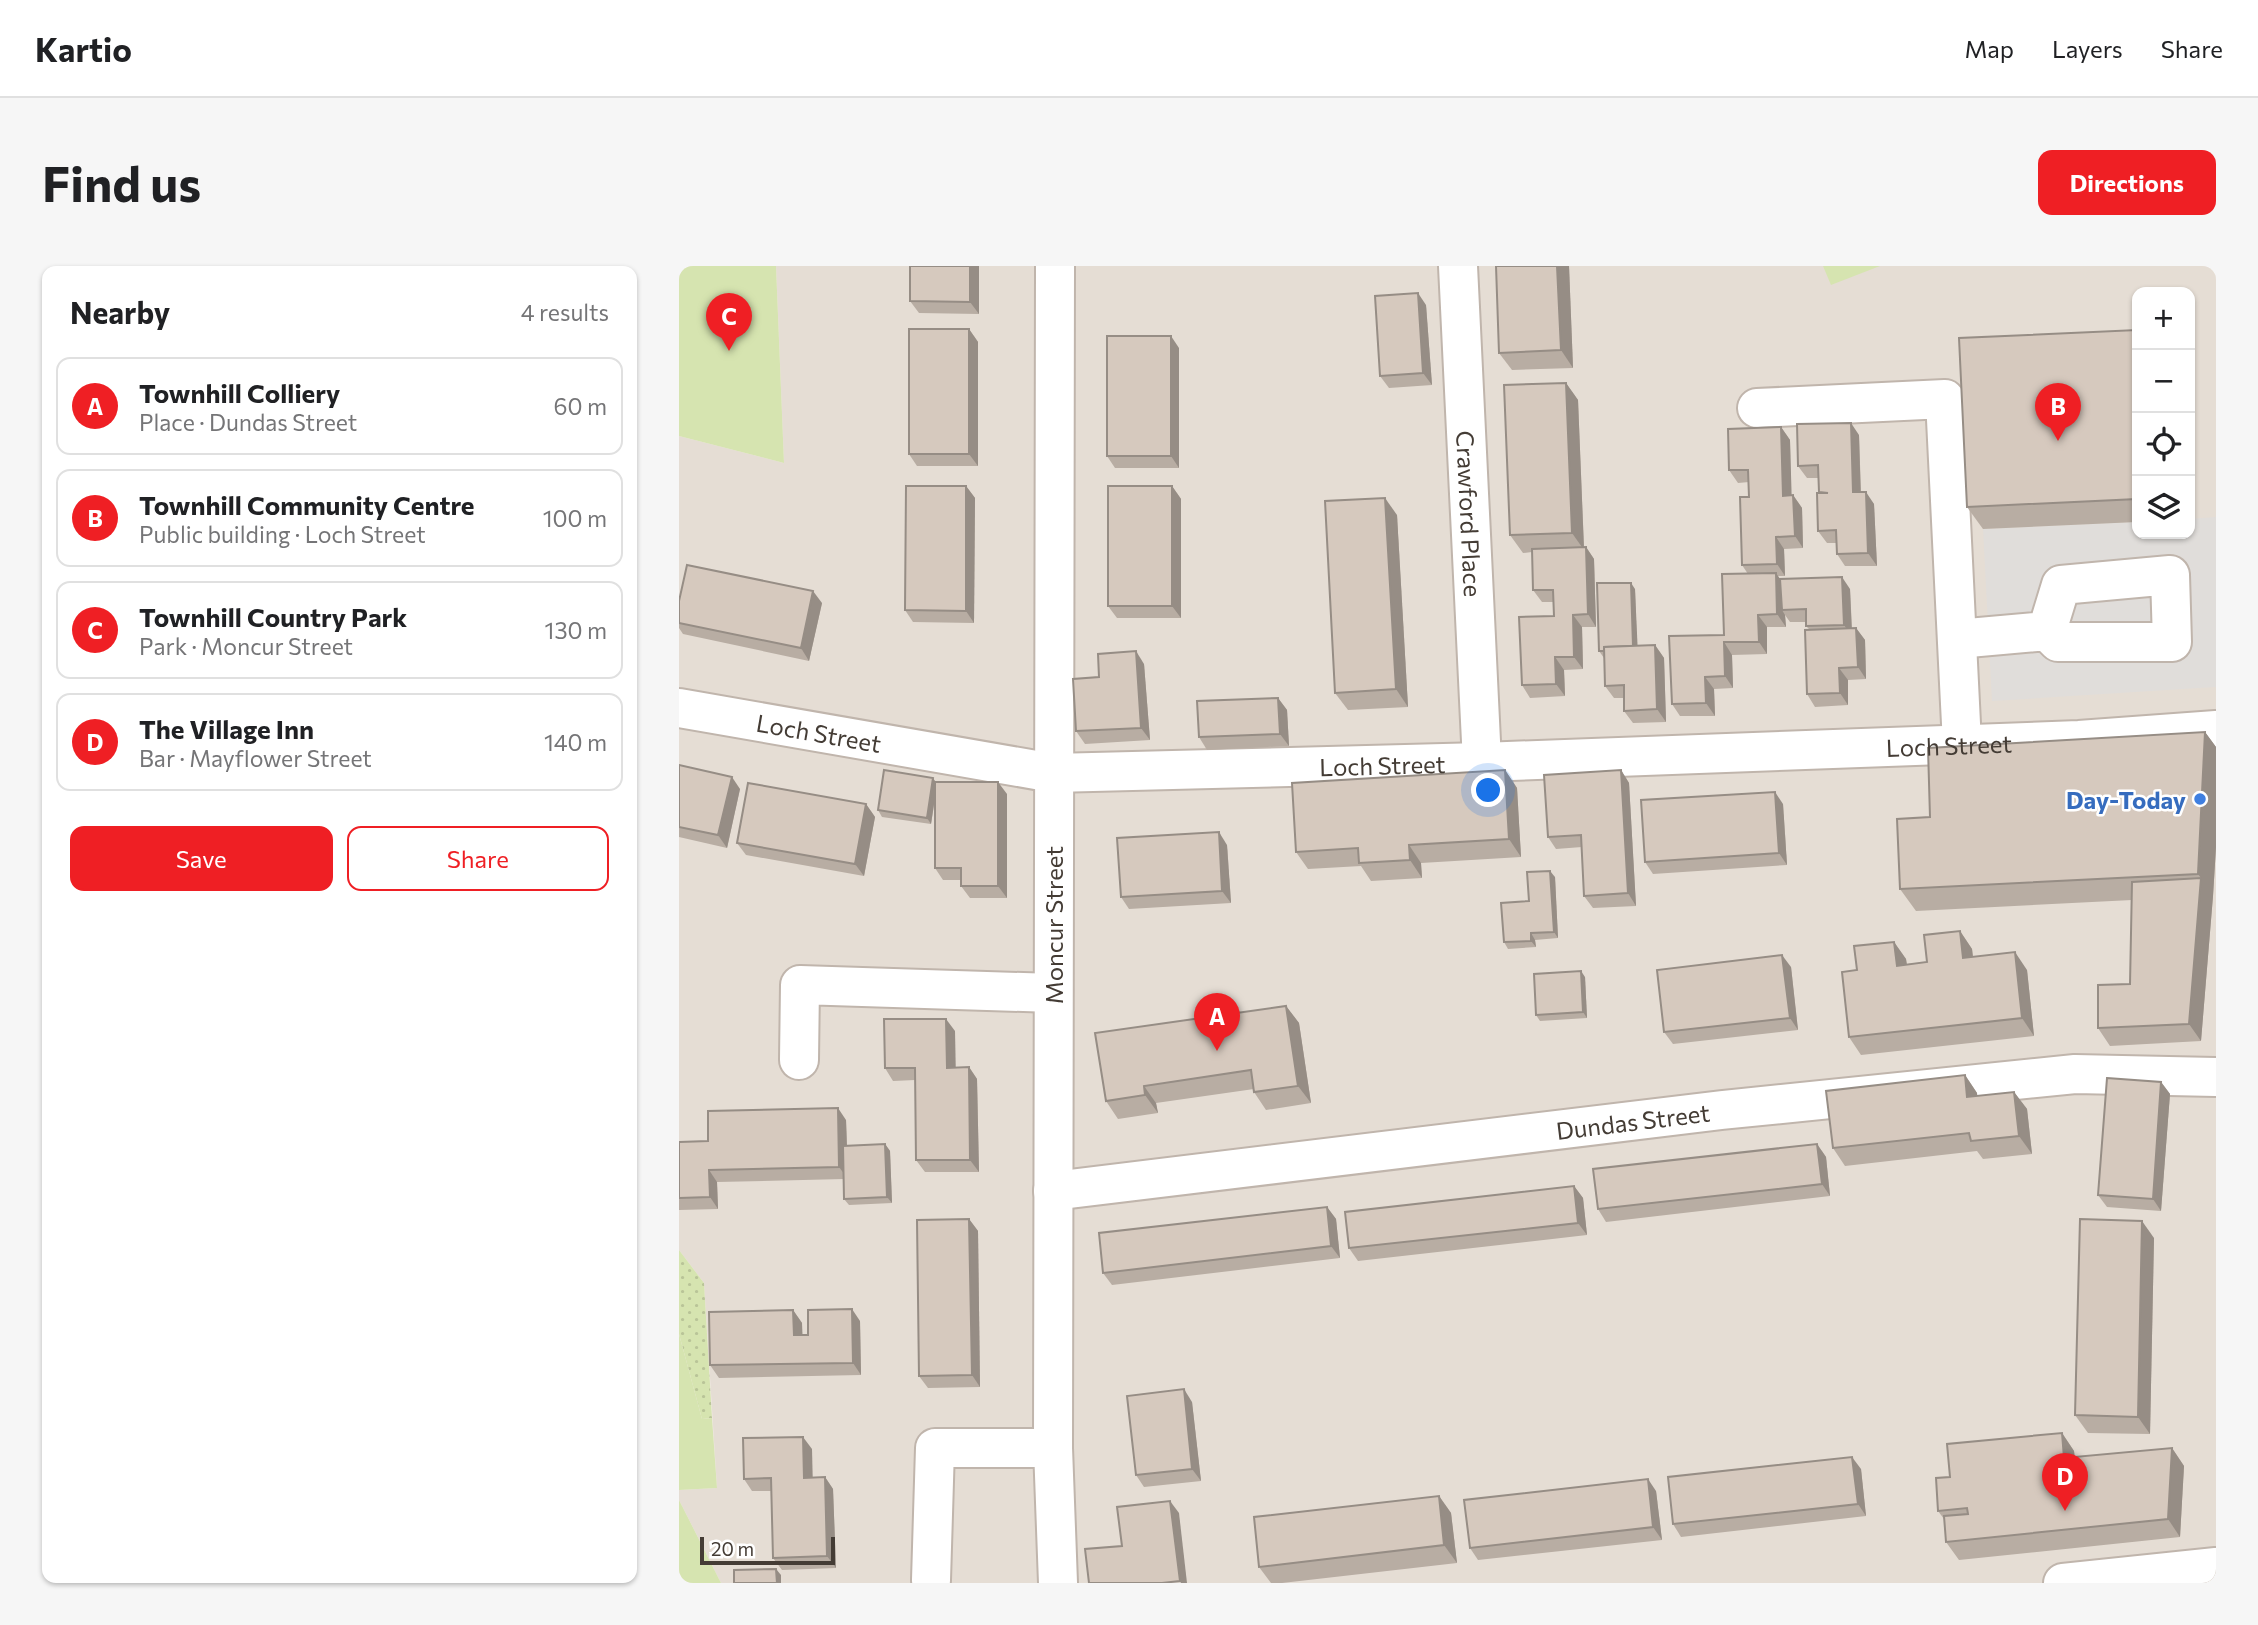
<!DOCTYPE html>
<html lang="en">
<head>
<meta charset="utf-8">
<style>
  :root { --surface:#fff; --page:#f6f6f6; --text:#202124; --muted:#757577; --line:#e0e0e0; --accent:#ef1f24 }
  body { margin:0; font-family:Commissioner,sans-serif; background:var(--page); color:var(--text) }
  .controls { position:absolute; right:21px; top:21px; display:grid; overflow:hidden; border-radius:14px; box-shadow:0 2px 5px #0004 }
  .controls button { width:63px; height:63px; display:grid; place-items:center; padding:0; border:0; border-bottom:2px solid var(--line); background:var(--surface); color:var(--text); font:35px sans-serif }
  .scale { position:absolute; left:21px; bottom:18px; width:135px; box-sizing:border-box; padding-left:7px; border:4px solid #443c35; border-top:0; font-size:19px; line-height:24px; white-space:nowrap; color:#443c35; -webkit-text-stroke:5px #fff; paint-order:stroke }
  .you { position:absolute; left:810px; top:525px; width:24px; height:24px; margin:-18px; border:5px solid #fff; border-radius:50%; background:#1a73e8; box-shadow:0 0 0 10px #1a73e833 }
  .badge { display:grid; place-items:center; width:46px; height:46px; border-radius:50%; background:var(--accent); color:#fff; font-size:23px; font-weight:700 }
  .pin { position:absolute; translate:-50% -58px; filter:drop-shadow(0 2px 4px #0008) }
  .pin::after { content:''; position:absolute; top:37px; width:24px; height:21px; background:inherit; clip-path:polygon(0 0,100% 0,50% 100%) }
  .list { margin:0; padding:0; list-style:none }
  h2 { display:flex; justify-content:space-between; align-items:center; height:91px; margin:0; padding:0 28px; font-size:30px }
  h2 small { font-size:23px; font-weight:400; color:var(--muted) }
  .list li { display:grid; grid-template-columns:46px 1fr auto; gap:21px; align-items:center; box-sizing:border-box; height:98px; margin:0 14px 14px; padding:0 14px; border:2px solid var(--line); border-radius:14px }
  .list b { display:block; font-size:26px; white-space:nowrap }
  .list p { margin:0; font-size:23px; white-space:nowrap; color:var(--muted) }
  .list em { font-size:23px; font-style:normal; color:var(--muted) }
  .actions { display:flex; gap:14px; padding:21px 28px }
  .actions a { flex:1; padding:16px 0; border:2px solid var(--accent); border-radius:14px; text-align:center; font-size:24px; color:var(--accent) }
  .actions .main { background:var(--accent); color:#fff }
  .icon { flex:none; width:38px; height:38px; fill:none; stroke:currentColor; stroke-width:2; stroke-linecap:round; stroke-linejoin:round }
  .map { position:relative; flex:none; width:1537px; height:1317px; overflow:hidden; border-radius:14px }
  header { display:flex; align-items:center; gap:42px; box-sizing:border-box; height:98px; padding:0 35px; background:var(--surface); border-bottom:2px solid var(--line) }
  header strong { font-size:33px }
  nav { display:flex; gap:38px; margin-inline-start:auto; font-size:24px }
  .intro { display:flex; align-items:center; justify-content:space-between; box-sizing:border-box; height:168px; padding:0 42px }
  h1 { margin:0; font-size:49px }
  .button { padding:18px 32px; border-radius:14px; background:var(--accent); color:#fff; font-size:24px; font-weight:700 }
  main { display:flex; gap:42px; padding:0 42px }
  aside { flex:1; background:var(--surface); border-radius:14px; box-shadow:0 2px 5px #0004 }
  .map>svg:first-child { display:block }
  .residential { fill:#e5ddd4; fill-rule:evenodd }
  .grass { fill:url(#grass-dots) }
  .park { fill:#d6e4b0 }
  .parking { fill:#e0ddda }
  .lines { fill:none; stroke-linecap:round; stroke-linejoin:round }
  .minor-casing { stroke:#c0b5ac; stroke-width:42 }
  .minor { stroke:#fff; stroke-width:38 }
  .wall { fill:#b8ada3 }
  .shaded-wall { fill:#968d85 }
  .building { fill:#d6c9be; stroke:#968d85; stroke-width:2 }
  .shop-dot { fill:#3f7fe0; stroke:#fff; stroke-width:2.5 }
  .labels { text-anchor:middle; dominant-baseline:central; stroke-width:5; stroke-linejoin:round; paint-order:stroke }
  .street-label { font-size:24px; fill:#443c35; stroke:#fff }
  .shop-label { font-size:24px; font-weight:bold; fill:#366cbe; stroke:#fff; text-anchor:end }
</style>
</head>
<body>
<header>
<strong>Kartio</strong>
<nav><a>Map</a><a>Layers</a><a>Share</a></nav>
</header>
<div class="intro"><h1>Find us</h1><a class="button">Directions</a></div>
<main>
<aside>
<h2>Nearby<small>4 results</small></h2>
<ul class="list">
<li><span class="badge">A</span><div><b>Townhill Colliery</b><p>Place · Dundas Street</p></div><em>60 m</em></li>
<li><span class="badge">B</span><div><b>Townhill Community Centre</b><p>Public building · Loch Street</p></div><em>100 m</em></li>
<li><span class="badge">C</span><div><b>Townhill Country Park</b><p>Park · Moncur Street</p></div><em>130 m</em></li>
<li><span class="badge">D</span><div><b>The Village Inn</b><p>Bar · Mayflower Street</p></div><em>140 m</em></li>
</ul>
<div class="actions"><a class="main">Save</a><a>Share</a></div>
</aside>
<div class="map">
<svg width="1537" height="1317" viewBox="0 0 1537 1317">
  <defs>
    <pattern id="grass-dots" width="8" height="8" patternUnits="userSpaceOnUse" patternTransform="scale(1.75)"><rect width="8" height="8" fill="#d6e4b0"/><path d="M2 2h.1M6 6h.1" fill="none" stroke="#b9c498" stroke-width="1.8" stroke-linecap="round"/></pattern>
  </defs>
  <rect width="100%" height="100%" fill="#f2ece5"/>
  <path class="residential" d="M97,0H1537V1317H42L0,1234V1224L38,1222L25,1017L0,984V170L105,197ZM1458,26H1511V268H1458Z"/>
  <polygon class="grass" points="0,984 25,1017 33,1152 23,1153 0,1068"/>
  <g class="park">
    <polygon points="0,0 97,0 105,197 0,170"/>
    <polygon points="1144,0 1201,0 1152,19"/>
    <polygon points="0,1068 23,1153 33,1152 38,1222 0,1224"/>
    <polygon points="0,1234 42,1317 0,1317"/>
  </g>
  <polygon class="parking" points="1537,251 1537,421 1313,435 1304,263 1458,256 1458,268 1511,268 1511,253"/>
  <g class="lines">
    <g class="minor-casing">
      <g id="minor">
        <polyline points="376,0 374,1182 379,1317"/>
        <path id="s1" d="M779,0L803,496"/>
        <polyline points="1078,142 1266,133 1283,478"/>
        <polyline points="1278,373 1368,365 1382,319 1491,309 1493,376 1379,376 1368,365"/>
        <path id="s2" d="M0,442L374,507L803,496L1400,474L1537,464"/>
        <polyline points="120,794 121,719 374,727"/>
        <path id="s3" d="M374,925L1043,844L1396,808L1537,811"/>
        <polyline points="252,1314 256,1182 374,1182"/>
        <polyline points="1384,1317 1537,1301"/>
      </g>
    </g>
    <use href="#minor" class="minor"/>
  </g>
  <g class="wall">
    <polygon points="300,0 300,48 240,47 231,35"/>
    <polygon points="817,0 890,0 894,102 833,104 820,87"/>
    <polygon points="747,39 753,119 710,122 701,110"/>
    <polygon points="290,63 299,76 299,200 238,200 230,188"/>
    <polygon points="1458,64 1458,256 1304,263 1288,241"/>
    <polygon points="500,82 500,202 436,202 428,190"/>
    <polygon points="887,117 899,134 905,281 907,281 915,293 917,361 903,361 904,403 885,404 886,430 851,432 843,419 875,350 874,336 863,336 854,324 853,286 844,287 831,269"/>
    <polygon points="1102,161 1111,174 1112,229 1114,229 1123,242 1124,282 1105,283 1106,310 1099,310 1101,314 1171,323 1173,362 1177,362 1186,374 1187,413 1169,414 1169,439 1136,441 1128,428 1130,363 1127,360 1127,356 1111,356 1106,349 1107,361 1088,361 1088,388 1053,389 1054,422 1035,423 1036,450 1001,450 993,438 1045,369 1069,308 1063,299 1070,231 1070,216 1059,217 1050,204"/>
    <polygon points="1180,169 1182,226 1195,238 1198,300 1166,300 1158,288 1157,277 1148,277 1139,265 1141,227 1139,212 1128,212 1119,200"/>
    <polygon points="287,220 296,232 295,357 234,356 226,344"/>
    <polygon points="493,220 502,233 502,352 438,352 429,340"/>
    <polygon points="718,249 729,441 669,444 656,427"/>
    <polygon points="956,323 958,380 976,379 985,392 987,456 954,457 945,445 945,432 935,432 926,420 925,392 920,385"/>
    <polygon points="0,335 143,337 130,395 4,368 0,362"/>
    <polygon points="465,398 471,474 406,478 397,465"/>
    <polygon points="599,432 608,444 610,480 528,484 520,471"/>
    <polygon points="1526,466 1537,481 1537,581 1534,630 1522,775 1431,780 1419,762 1451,718 1453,634 1237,645 1221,623 1251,551"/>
    <polygon points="0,499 61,523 48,582 0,571"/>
    <polygon points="826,504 838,522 842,591 742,597 743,612 692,615 682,600 629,603 617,586"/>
    <polygon points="942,504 950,517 957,640 914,642 905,630 903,581 877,583 869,571"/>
    <polygon points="254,512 256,516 328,528 328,632 291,632 282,620 282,614 264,614 256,602 256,533 252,558 203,551 199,544"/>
    <polygon points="187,538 196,551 185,610 67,589 58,577"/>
    <polygon points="1104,538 1108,599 974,608 966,596"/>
    <polygon points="548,579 552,637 450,643 442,631"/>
    <polygon points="876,611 879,672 856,674 857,681 829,683 825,676 850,635"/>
    <polygon points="1281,665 1293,683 1294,691 1348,704 1355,770 1182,789 1170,771 1178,704 1215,676 1227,693 1228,698 1248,696"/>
    <polygon points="1112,701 1119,764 994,778 985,766"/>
    <polygon points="906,711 908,752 861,755 857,749"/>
    <polygon points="607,740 620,757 632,837 587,844 575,826 575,823 477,837 479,847 439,853 427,835"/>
    <polygon points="276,765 276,801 290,801 298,813 300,906 246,906 237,894 236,814 214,815 206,802"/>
    <polygon points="1286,809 1298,827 1298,830 1335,826 1348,843 1353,888 1304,893 1298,885 1166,900 1154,882"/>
    <polygon points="1482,816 1491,828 1482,945 1428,941 1419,929"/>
    <polygon points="167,854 168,880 206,878 211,885 213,937 170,939 165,933 165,913 38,916 39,943 0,944 0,876 29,875"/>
    <polygon points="1138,878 1147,891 1151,930 927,956 919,943"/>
    <polygon points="895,920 904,932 908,969 679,995 670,982"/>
    <polygon points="648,941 657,953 661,992 433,1019 424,1007"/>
    <polygon points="290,953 299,965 301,1121 249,1122 240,1110"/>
    <polygon points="1475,972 1471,1168 1409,1167 1396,1149"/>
    <polygon points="114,1044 123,1057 123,1069 129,1069 181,1055 182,1109 40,1112 31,1099"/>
    <polygon points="513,1136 522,1215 465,1221 457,1209"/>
    <polygon points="1383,1167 1395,1185 1396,1191 1493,1182 1505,1200 1501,1271 1280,1294 1267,1276 1265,1253 1259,1245 1271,1211"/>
    <polygon points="133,1183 133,1211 146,1211 154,1223 157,1302 103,1304 94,1292 93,1225 73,1225 65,1213"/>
    <polygon points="1182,1203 1187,1250 1002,1271 994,1258"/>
    <polygon points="977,1225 983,1274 799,1294 791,1282"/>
    <polygon points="760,1230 772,1247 778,1297 603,1317 592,1317 580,1301"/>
  </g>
  <g class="shaded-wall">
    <polygon points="291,0 300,0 300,48 291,36"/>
    <polygon points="878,0 890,0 894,102 882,84"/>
    <polygon points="739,27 747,39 753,119 744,107"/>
    <polygon points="290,63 299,76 299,200 290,188"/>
    <polygon points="492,70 500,82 500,202 492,190"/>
    <polygon points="887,117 899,134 905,284 893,267"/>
    <polygon points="1172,157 1180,169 1182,238 1174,226"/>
    <polygon points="1102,161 1111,174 1113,242 1104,230"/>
    <polygon points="287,220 296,232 295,357 287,345"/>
    <polygon points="493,220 502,233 502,352 493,340"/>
    <polygon points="1187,226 1195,238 1198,300 1189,287"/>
    <polygon points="1114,229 1123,242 1124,282 1116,270"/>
    <polygon points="706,232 718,249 729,441 717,423"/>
    <polygon points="1097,271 1105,283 1106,310 1098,298"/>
    <polygon points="907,281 915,293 917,361 909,348"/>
    <polygon points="1097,307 1105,319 1103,344 1106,349 1107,361 1098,348"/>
    <polygon points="1163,311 1171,323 1173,371 1165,359"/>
    <polygon points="952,317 956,323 959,390 954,384"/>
    <polygon points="134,325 143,337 130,395 122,382"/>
    <polygon points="894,349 903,361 904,403 895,391"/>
    <polygon points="1079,349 1088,361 1088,388 1080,376"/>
    <polygon points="1177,362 1186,374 1187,413 1179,401"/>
    <polygon points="1045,376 1053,389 1054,422 1046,410"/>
    <polygon points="976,379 985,392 987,456 978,443"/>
    <polygon points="457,385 465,398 471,474 462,462"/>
    <polygon points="876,391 885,404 886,430 877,418"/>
    <polygon points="1160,402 1169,414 1169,439 1161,427"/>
    <polygon points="1026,411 1035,423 1036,450 1027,437"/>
    <polygon points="599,432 608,444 610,480 601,468"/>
    <polygon points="1526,466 1537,481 1537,581 1534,630 1522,775 1510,758 1522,612 1519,608"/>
    <polygon points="826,504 838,522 842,591 830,573"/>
    <polygon points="942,504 950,517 957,640 949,627"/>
    <polygon points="53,511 61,523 48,582 39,569"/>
    <polygon points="254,512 258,518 252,558 248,552"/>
    <polygon points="319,516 328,528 328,632 319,620"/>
    <polygon points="1096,526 1104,538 1108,599 1100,587"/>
    <polygon points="187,538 196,551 185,610 176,598"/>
    <polygon points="540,566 548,579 552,637 543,625"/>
    <polygon points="730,579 742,597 743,612 731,594"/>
    <polygon points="871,605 876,611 879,672 875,666"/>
    <polygon points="1281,665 1293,683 1296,710 1284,692"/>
    <polygon points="852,667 856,674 857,681 852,675"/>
    <polygon points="1215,676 1227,693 1230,717 1218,700"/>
    <polygon points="1336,686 1348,704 1355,770 1343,752"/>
    <polygon points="1103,689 1112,701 1119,764 1111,752"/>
    <polygon points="902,705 906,711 908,752 904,746"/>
    <polygon points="607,740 620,757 632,837 619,820"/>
    <polygon points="267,753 276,765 277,814 268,802"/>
    <polygon points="290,801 298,813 300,906 291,894"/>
    <polygon points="1286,809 1298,827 1300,848 1288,831"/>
    <polygon points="1482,816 1491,828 1482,945 1474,933"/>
    <polygon points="465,820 477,837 479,847 466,829"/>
    <polygon points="1335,826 1348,843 1353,888 1340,870"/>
    <polygon points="159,842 167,854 169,913 160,901"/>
    <polygon points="206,878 211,885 213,937 208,931"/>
    <polygon points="1138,878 1147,891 1151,930 1143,918"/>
    <polygon points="30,904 38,916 39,943 31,931"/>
    <polygon points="895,920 904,932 908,969 899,957"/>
    <polygon points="648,941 657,953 661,992 652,980"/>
    <polygon points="290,953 299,965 301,1121 293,1109"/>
    <polygon points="1463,955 1475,972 1471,1168 1459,1151"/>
    <polygon points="173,1043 181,1055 182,1109 174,1097"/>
    <polygon points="114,1044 123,1057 124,1081 115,1069"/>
    <polygon points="505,1123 513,1136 522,1215 513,1203"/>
    <polygon points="1383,1167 1395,1185 1397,1210 1385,1192"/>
    <polygon points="124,1171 133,1183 134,1224 125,1212"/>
    <polygon points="1493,1182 1505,1200 1501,1271 1489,1253"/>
    <polygon points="1173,1191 1182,1203 1187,1250 1179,1238"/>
    <polygon points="146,1211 154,1223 157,1302 148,1290"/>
    <polygon points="969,1213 977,1225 983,1274 974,1261"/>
    <polygon points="760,1230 772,1247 778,1297 765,1279"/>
    <polygon points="491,1235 500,1247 508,1317 502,1317 501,1315"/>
    <polygon points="97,1303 102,1309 102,1317 98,1317"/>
  </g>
  <g class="building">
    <polygon points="231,0 291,0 291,36 231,35"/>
    <polygon points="817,0 878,0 882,84 820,87"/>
    <polygon points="739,27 744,107 701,110 696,30"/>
    <rect x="230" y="63" width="60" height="125"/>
    <polygon points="1458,64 1458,233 1288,241 1280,72"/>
    <rect x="428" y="70" width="64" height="120"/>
    <polygon points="887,117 893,267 831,269 825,119"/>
    <polygon points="1172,157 1174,226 1187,226 1189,287 1158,288 1157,264 1139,265 1138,227 1149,227 1140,226 1139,199 1119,200 1118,158"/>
    <polygon points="1102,161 1104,230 1114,229 1116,270 1097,271 1098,298 1063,299 1061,231 1070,231 1069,204 1050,204 1049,163"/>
    <polygon points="227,220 287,220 287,345 226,344"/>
    <rect x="429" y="220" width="64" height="120"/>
    <polygon points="706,232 717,423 656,427 646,235"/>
    <polygon points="907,281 909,348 894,349 895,391 876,391 877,418 843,419 840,351 875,350 874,324 854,324 853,283"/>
    <polygon points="8,299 134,325 122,382 0,357 0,335"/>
    <polygon points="1097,307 1098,348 1079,349 1080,376 1045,376 1046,410 1026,411 1027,437 993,438 990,370 1045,369 1043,308"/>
    <polygon points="1163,311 1165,359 1127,360 1127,343 1103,344 1101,313"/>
    <polygon points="918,317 952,317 954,380 925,381 925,385 920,385"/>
    <polygon points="1177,362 1179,401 1160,402 1161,427 1128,428 1126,364"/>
    <polygon points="976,379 978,443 945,445 945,419 926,420 925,381"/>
    <polygon points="457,385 462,462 397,465 394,413 420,411 419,388"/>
    <polygon points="599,432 601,468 520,471 518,435"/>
    <polygon points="1526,466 1519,608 1221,623 1218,553 1251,551 1249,482"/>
    <polygon points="0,499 53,511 39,569 0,561"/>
    <polygon points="205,504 254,512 248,552 199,544"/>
    <polygon points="826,504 830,573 730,579 731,594 680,597 679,582 617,586 613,517"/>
    <polygon points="942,504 949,627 905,630 902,569 869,571 865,509"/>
    <polygon points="256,516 319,516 319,620 282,620 282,602 256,602"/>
    <polygon points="69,517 187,538 176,598 58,577"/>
    <polygon points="1096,526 1100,587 966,596 962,534"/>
    <polygon points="540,566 543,625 442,631 438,572"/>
    <polygon points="871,605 875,666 852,667 852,675 825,676 822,637 850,635 848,606"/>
    <polygon points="1522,612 1510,758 1419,762 1419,719 1451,718 1453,616"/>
    <polygon points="1281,665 1284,692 1336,686 1343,752 1170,771 1163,706 1178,704 1175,680 1215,676 1218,700 1248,696 1245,669"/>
    <polygon points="1103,689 1111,752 985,766 978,704"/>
    <polygon points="902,705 904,746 857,749 855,708"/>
    <polygon points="607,740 619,820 575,826 572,804 465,820 466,829 427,835 416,767"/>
    <polygon points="205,753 267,753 268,802 290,801 291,894 237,894 236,802 206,802"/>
    <polygon points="1286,809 1288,831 1335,826 1340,870 1292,875 1290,867 1154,882 1147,825"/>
    <polygon points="1428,812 1482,816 1474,933 1419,929"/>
    <polygon points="159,842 160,901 30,904 31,931 0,932 0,876 29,875 29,845"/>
    <polygon points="206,878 208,931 165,933 164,880"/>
    <polygon points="1138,878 1143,918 919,943 914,903"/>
    <polygon points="895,920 899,957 670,982 666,946"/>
    <polygon points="648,941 652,980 424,1007 420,967"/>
    <polygon points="290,953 293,1109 240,1110 238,954"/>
    <polygon points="1401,953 1463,955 1459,1151 1396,1149"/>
    <polygon points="173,1043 174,1097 31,1099 30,1046 114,1044 115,1069 129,1069 129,1044"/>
    <polygon points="505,1123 513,1203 457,1209 448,1130"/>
    <polygon points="1383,1167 1385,1192 1493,1182 1489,1253 1267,1276 1265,1250 1289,1248 1288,1242 1259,1245 1257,1212 1271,1211 1268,1178"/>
    <polygon points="124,1171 125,1212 146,1211 148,1290 94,1292 92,1212 65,1213 64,1172"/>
    <polygon points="1173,1191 1179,1238 994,1258 989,1211"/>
    <polygon points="969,1213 974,1261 791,1282 785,1234"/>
    <polygon points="760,1230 765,1279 580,1301 575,1251"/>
    <polygon points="491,1235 501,1315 483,1317 410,1317 406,1283 443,1280 438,1241"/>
    <polygon points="97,1303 98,1317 55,1317 55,1304"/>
  </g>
  <circle class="shop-dot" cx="1521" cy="533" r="7"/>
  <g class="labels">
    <g class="street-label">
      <text stroke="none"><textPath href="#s1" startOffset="248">Crawford Place</textPath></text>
      <text stroke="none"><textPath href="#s2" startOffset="142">Loch Street</textPath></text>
      <text stroke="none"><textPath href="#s2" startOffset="1276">Loch Street</textPath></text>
      <text stroke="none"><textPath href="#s2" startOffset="709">Loch Street</textPath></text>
      <text transform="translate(374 659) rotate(-90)">Moncur Street</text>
      <text stroke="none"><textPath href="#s3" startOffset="584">Dundas Street</textPath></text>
    </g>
    <g class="shop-label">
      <text x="1507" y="533">Day-Today</text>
    </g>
  </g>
</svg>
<div class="controls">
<button>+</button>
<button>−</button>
<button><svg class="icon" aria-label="locate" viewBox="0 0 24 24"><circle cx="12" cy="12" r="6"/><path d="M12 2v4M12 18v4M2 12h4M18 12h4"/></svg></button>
<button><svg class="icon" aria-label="layers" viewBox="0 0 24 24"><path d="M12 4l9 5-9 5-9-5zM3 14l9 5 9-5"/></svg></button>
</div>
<div class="scale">20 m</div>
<div class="you"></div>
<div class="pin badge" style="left:538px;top:785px">A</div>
<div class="pin badge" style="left:1379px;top:175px">B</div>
<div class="pin badge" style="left:50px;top:85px">C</div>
<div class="pin badge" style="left:1386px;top:1245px">D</div>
</div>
</main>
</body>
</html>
